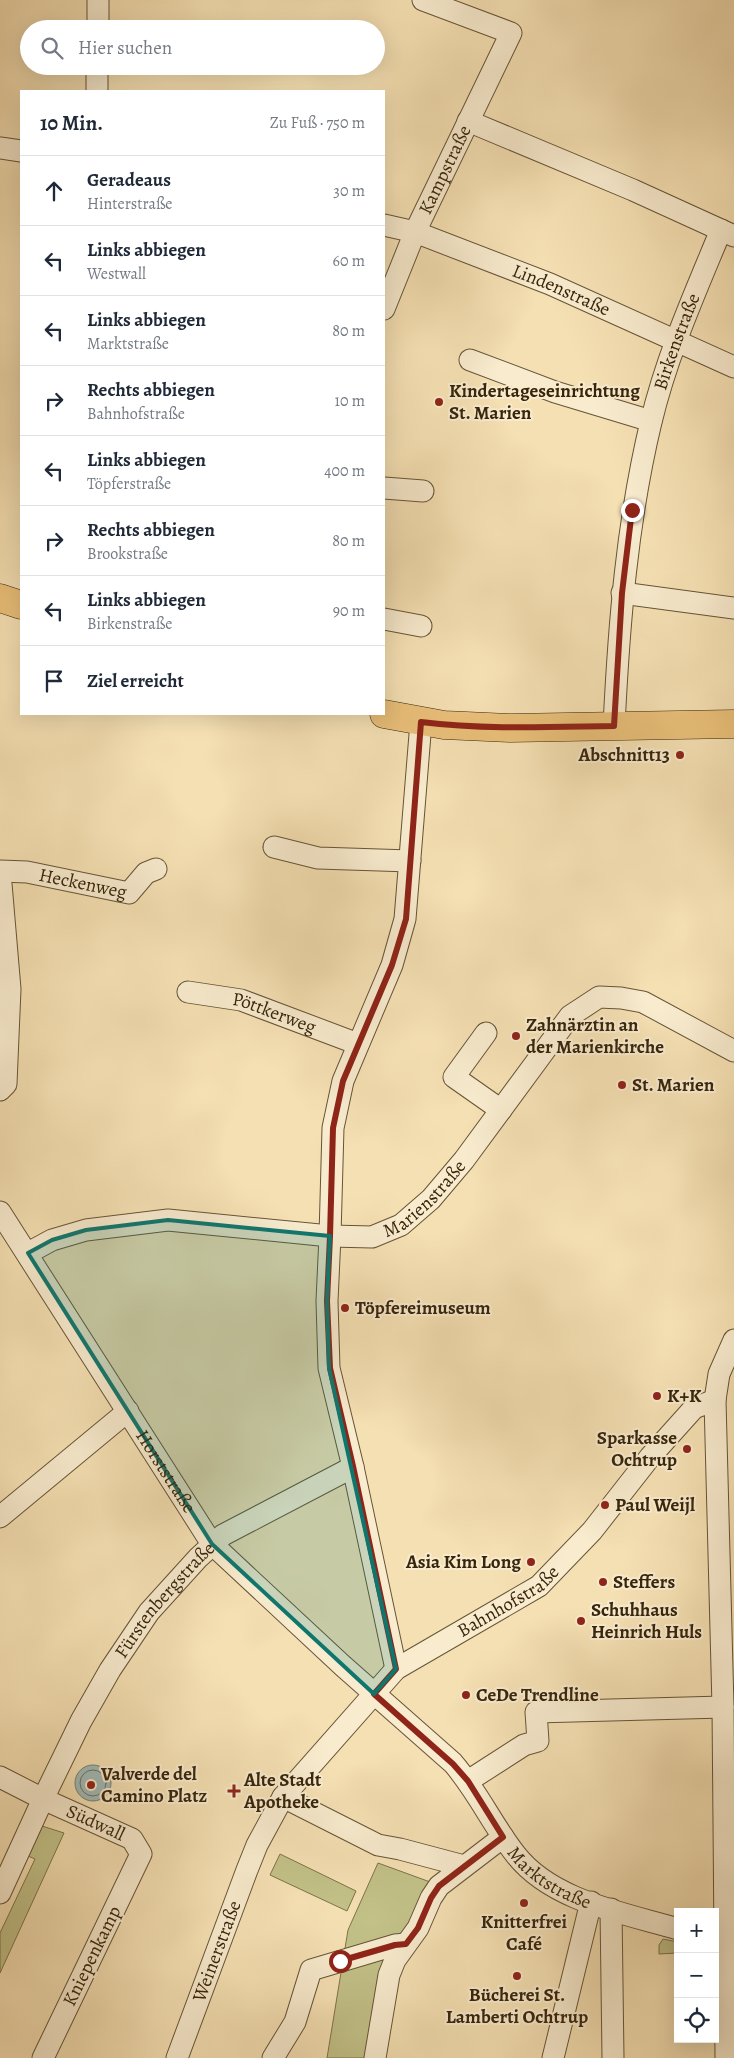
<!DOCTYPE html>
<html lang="de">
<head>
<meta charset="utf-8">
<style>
  :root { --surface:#fff; --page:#f2f2f3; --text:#1f2937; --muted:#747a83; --line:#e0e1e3 }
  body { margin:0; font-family:Alegreya,serif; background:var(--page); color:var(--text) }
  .controls { position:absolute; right:15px; bottom:15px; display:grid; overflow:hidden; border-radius:0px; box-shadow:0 5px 20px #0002 }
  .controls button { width:45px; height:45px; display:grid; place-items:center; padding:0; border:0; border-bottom:1px solid var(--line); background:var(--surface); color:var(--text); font:25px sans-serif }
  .stop { position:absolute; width:15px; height:15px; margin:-11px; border:4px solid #8f2418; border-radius:50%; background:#fff }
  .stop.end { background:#8f2418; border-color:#fff; box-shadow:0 1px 5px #0008 }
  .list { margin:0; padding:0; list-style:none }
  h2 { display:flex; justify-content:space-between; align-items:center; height:65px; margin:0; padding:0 20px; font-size:21px }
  h2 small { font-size:16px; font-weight:400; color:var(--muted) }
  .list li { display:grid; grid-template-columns:32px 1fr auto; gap:15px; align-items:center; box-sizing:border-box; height:70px; padding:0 20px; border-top:1px solid var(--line) }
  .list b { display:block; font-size:19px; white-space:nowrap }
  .list p { margin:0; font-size:16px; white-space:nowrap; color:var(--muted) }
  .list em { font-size:16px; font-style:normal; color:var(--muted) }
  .icon { flex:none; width:28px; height:28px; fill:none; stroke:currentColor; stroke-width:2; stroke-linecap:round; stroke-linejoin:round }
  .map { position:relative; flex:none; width:734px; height:2058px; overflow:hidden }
  .search { position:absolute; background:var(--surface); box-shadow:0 5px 20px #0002; left:20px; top:20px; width:365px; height:55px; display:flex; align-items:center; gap:12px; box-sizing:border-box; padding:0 18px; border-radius:28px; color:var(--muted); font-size:19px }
  .panel { position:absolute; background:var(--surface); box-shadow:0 5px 20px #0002; left:20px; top:90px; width:365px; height:625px; border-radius:0px }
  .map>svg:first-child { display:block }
  .green { fill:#c2c188; stroke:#7c734a }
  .water { fill:#a0bab7; stroke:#767e73 }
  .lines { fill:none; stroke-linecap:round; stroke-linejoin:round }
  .shore { stroke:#6c7062; stroke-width:1 }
  .minor-casing { stroke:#665436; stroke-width:23 }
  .major-casing { stroke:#37250c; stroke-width:29 }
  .minor { stroke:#f8ebce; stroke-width:21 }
  .major { stroke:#eac07a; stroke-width:28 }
  .route { stroke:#8f2418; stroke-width:6 }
  .marked { fill:#0f766e; fill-opacity:0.2; stroke:#0f766e; stroke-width:4; stroke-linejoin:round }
  .poi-dot { fill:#8f2418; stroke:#f8ebce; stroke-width:2 }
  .labels { text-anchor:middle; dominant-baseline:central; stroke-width:4; stroke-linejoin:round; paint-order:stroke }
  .street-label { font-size:19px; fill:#37250c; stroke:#f8ebce }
  .poi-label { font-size:19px; font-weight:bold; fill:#37250c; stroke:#f8ebce; text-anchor:start }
</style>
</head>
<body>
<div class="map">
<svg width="734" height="2058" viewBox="0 0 734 2058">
  <rect width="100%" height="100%" fill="#f5e0b3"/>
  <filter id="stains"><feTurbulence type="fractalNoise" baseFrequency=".004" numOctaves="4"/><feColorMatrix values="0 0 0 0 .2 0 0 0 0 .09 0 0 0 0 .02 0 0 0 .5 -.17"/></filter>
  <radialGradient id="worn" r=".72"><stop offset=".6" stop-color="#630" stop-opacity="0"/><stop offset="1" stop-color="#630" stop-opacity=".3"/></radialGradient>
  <g class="green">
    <polygon points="42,1826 64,1833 0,1973 0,1933 35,1859 28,1856"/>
    <polygon points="280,1854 356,1891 347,1911 270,1875"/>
    <polygon points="378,1863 433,1883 368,2058 327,2058 348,1930"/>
    <polygon points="663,1939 678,1942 678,1953 659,1954 659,1945"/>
  </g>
  <circle class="water" cx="93" cy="1783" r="18"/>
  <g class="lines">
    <circle class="shore" cx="93" cy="1783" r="13"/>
    <g class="minor-casing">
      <g id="minor">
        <polyline points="98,29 98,0"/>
        <polyline points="97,91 97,66"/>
        <polyline points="468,121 633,190 734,236"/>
        <polyline points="0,148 21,151"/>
        <path id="s1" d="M384,225L415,232L550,284L734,367"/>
        <path id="s2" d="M384,309L415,232L511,33L423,0"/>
        <polyline points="470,360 555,392 651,421"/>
        <polyline points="384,488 423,491"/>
        <polyline points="622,593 734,608"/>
        <polyline points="384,619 421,626"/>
        <path id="s3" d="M614,726C619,623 627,522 651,422C667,355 695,293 721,230"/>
        <polyline points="274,847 318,858 410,861"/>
        <path id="s4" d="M0,871L27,872L129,893L146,873L156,869"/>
        <polyline points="0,872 10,989 6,1084 0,1090"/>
        <path id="s5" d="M188,992L241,1000L358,1044"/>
        <polyline points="486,1033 454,1077 501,1110"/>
        <path id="s6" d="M0,1212L212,1544L343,1666L453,1763C478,1792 493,1826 516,1855C552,1901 624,1913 678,1929"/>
        <path id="s7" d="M28,1253L52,1240L86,1230L168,1220L330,1236L372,1237L401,1225L431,1199L464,1160L570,1016L599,997L621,998L643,1002L734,1051"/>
        <polyline points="0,1517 128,1411"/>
        <polyline points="396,1669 353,1467 329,1368 327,1301 330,1236 333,1128 343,1081 392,965 405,919 421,722"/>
        <path id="s8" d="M0,1777L43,1799L132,1839L141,1854L43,2058"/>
        <polyline points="468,1781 524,1745 538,1741 536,1712 723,1707"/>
        <polyline points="283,1797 378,1845 400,1849 464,1866"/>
        <path id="s9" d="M0,1893L43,1799L81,1721L110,1670L149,1612L198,1558L223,1535L353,1467"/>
        <polyline points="611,1909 613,2058"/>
        <path id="s10" d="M177,2058L247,1870L257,1845L283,1797L396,1669L539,1586L592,1531L650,1457L694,1408L715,1400"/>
        <polyline points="273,2058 295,2022 311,1970 395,1945 406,1944"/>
        <polyline points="375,2058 389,1975 395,1960 418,1928 431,1898 439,1886 503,1837"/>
        <polyline points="553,2058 591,1902"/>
        <polyline points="726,2058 723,1707 715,1400 719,1374 734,1340"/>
      </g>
    </g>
    <g class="major-casing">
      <g id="major">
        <polyline points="0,598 21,605"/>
        <polyline points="384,714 444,725 510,728 734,724"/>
      </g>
    </g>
    <use href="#minor" class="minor"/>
    <use href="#major" class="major"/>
  </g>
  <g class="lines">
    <path class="route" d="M340,1961L395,1945L406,1944L418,1928L431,1898L439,1886L503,1837L468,1781L453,1764L374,1694L396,1669L353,1466L330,1368L327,1301L330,1236L333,1128L343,1081L392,965L406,919L421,722C485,730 550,727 614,726L622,593L632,510"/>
  </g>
  <path class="marked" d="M168,1220L330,1236L327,1301L329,1368L396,1669L374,1694L212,1544L28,1253L52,1240L86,1230Z"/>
  <g class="poi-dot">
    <circle cx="439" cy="402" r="5"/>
    <circle cx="680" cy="755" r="5"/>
    <circle cx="516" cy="1036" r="5"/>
    <circle cx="622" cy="1085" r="5"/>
    <circle cx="345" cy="1308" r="5"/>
    <circle cx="657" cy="1396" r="5"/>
    <circle cx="687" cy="1449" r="5"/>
    <circle cx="605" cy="1505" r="5"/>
    <circle cx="531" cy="1562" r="5"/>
    <circle cx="603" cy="1582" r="5"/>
    <circle cx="581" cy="1621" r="5"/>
    <circle cx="466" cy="1695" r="5"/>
    <circle cx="91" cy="1785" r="5"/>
    <path d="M231.5 1783.5h5v5h5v5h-5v5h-5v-5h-5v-5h5z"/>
    <circle cx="524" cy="1903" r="5"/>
    <circle cx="517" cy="1976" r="5"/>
  </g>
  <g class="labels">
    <g class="street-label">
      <text stroke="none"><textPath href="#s2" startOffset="152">Kampstraße</textPath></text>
      <text stroke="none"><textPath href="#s1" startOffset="189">Lindenstraße</textPath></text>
      <text stroke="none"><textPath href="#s3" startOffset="391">Birkenstraße</textPath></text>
      <text stroke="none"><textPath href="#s4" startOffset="84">Heckenweg</textPath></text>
      <text stroke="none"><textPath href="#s5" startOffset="89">Pöttkerweg</textPath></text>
      <text stroke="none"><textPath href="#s7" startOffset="416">Marienstraße</textPath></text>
      <text stroke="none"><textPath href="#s6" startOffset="308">Horststraße</textPath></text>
      <text stroke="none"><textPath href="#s10" startOffset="584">Bahnhofstraße</textPath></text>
      <text stroke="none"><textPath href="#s9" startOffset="338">Fürstenbergstraße</textPath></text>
      <text stroke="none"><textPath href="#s8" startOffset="106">Südwall</textPath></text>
      <text stroke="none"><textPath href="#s6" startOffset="872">Marktstraße</textPath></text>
      <text stroke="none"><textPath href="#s10" startOffset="114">Weinerstraße</textPath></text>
      <text transform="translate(92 1956) rotate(-64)">Kniepenkamp</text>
    </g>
    <g class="poi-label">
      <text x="449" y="391">Kindertageseinrichtung<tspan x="449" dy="22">St. Marien</tspan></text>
      <text x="670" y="755" text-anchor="end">Abschnitt13</text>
      <text x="526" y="1025">Zahnärztin an<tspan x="526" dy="22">der Marienkirche</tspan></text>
      <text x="632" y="1085">St. Marien</text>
      <text x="355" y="1308">Töpfereimuseum</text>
      <text x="667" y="1396">K+K</text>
      <text x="677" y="1438" text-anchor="end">Sparkasse<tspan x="677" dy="22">Ochtrup</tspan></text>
      <text x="615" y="1505">Paul Weijl</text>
      <text x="521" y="1562" text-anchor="end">Asia Kim Long</text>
      <text x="613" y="1582">Steffers</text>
      <text x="591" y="1610">Schuhhaus<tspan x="591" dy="22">Heinrich Huls</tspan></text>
      <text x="476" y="1695">CeDe Trendline</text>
      <text x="101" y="1774">Valverde del<tspan x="101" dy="22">Camino Platz</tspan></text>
      <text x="244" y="1780">Alte Stadt<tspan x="244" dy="22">Apotheke</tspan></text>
      <text x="524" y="1922" text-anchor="middle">Knitterfrei<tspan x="524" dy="22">Café</tspan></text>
      <text x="517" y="1995" text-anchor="middle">Bücherei St.<tspan x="517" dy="22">Lamberti Ochtrup</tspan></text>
    </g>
  </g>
  <rect width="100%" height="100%" filter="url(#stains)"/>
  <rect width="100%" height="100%" fill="url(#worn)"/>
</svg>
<div class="controls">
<button>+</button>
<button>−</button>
<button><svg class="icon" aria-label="locate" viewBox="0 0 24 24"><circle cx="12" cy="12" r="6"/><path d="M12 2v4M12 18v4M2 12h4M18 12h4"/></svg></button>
</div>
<div class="stop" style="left:340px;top:1961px"></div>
<div class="stop end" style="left:632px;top:510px"></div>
<div class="search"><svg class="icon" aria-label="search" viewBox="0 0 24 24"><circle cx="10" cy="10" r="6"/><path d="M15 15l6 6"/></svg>Hier suchen</div>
<section class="panel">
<h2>10 Min.<small>Zu Fuß · 750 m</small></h2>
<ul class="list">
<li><svg class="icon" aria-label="ahead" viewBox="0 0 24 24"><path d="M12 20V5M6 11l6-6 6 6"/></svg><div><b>Geradeaus</b><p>Hinterstraße</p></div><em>30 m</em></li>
<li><svg class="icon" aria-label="left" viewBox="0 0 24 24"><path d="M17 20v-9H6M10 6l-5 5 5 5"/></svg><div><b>Links abbiegen</b><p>Westwall</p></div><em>60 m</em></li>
<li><svg class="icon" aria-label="left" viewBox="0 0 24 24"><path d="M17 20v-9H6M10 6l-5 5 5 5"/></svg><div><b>Links abbiegen</b><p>Marktstraße</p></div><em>80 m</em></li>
<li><svg class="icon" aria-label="right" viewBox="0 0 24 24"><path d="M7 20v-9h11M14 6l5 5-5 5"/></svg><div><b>Rechts abbiegen</b><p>Bahnhofstraße</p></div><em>10 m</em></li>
<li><svg class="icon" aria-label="left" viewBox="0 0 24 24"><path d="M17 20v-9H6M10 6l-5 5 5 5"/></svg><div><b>Links abbiegen</b><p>Töpferstraße</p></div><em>400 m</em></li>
<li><svg class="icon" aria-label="right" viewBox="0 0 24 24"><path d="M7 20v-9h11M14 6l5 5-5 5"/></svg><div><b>Rechts abbiegen</b><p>Brookstraße</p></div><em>80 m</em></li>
<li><svg class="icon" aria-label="left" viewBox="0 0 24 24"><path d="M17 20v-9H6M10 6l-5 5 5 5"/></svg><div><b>Links abbiegen</b><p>Birkenstraße</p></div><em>90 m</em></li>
<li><svg class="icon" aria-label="arrive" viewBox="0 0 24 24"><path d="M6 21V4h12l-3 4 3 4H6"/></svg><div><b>Ziel erreicht</b></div></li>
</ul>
</section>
</div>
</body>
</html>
